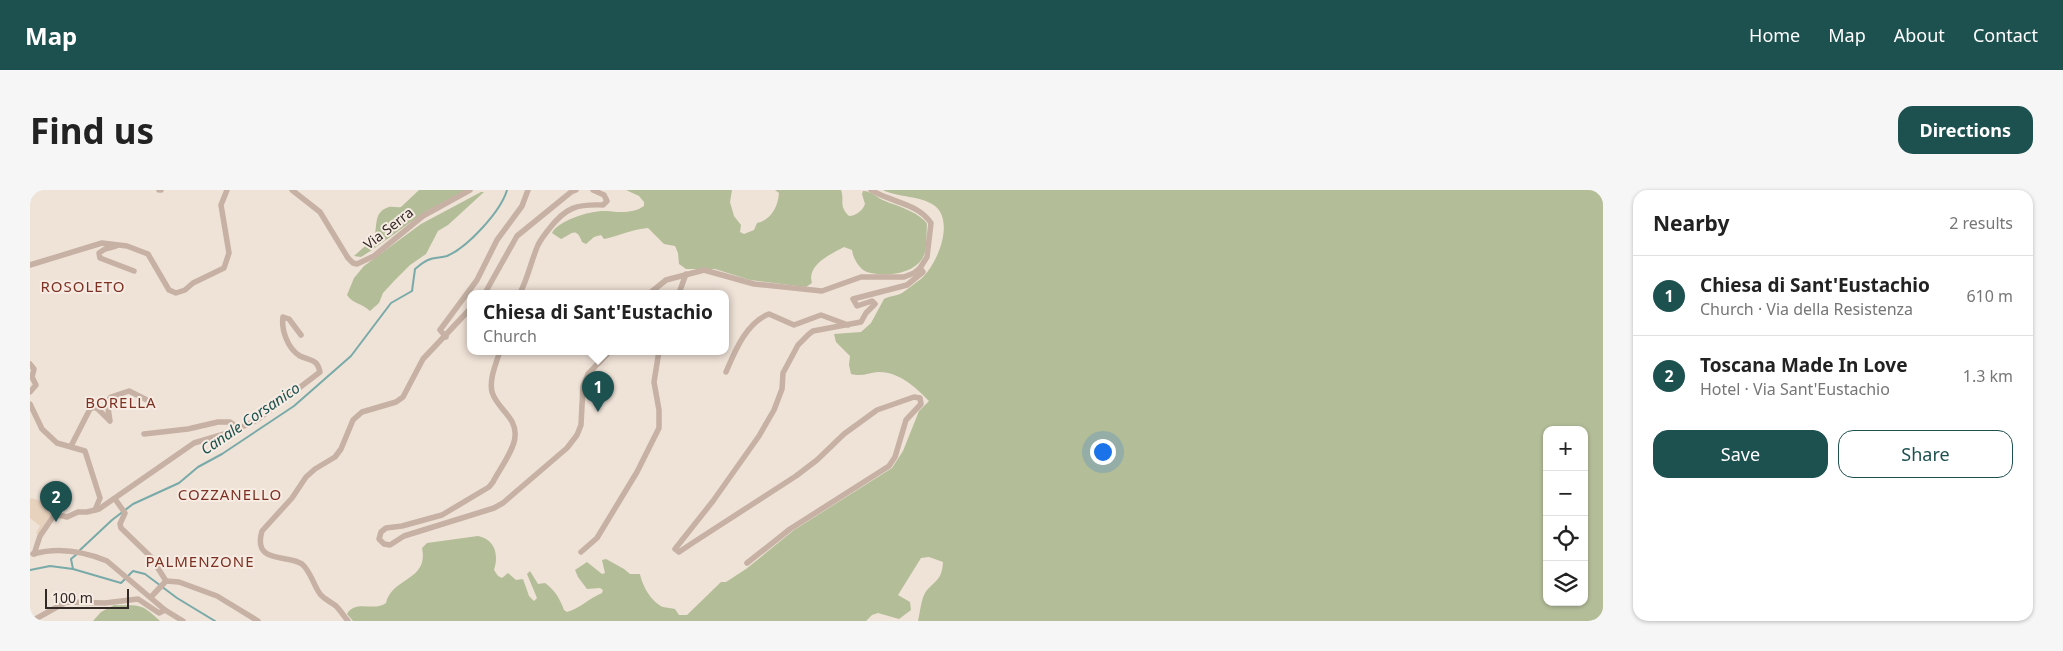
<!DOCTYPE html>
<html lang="en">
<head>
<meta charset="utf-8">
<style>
  :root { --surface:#fff; --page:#f6f6f6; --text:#222; --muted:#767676; --line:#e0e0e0; --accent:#1d5150 }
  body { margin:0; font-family:"Noto Sans",sans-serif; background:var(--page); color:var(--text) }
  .controls { position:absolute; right:15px; bottom:15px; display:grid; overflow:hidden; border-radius:10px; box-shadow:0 1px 4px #0004 }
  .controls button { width:45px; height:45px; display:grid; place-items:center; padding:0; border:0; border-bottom:1px solid var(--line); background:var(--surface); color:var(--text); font:25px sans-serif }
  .scale { position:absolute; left:15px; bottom:12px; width:84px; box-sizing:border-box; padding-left:5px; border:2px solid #322825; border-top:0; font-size:14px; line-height:18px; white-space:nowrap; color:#322825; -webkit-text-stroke:4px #f7ece3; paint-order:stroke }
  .you { position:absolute; left:1072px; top:261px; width:18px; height:18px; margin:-12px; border:4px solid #fff; border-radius:50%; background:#1a73e8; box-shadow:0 0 0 8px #1a73e833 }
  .badge { display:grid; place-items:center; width:32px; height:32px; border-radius:50%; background:var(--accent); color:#fff; font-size:16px; font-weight:700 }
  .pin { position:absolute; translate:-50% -41px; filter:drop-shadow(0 1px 2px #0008) }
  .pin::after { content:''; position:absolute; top:26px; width:18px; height:15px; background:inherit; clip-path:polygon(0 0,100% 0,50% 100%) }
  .popup { position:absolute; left:437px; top:100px; width:262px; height:65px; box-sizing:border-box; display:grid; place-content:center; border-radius:10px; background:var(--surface); filter:drop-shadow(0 1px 4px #0005); font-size:16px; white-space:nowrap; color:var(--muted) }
  .popup b { font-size:19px; color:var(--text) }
  .popup::after { content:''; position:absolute; left:50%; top:100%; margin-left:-10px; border:10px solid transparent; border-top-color:var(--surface) }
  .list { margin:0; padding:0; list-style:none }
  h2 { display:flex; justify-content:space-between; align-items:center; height:65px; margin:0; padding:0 20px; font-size:21px }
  h2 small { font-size:16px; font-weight:400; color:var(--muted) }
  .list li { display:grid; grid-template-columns:32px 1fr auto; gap:15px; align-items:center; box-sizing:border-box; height:80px; padding:0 20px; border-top:1px solid var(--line) }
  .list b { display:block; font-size:19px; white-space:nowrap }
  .list p { margin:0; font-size:16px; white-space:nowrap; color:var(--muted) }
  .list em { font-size:16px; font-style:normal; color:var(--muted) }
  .actions { display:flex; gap:10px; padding:15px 20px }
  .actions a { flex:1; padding:11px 0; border:1px solid var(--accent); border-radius:15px; text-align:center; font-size:18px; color:var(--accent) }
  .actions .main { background:var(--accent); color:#fff }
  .icon { flex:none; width:28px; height:28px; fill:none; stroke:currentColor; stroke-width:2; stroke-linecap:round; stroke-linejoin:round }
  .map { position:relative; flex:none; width:1573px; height:431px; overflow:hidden; border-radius:15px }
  header { display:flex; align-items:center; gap:30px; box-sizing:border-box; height:70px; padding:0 25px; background:var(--accent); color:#fff }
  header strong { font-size:24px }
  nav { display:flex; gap:28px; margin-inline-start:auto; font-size:18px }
  .intro { display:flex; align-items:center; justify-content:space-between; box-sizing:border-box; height:120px; padding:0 30px }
  h1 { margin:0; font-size:35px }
  .button { padding:12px 22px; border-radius:15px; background:var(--accent); color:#fff; font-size:18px; font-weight:700 }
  main { display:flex; gap:30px; padding:0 30px }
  aside { flex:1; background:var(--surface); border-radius:15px; box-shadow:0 1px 4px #0004 }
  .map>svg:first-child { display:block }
  .green { fill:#b3bd98; fill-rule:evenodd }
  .plaza { fill:#e7d2be }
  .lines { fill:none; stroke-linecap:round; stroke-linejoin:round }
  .stream { stroke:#78aaa9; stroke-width:2 }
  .minor { stroke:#c6b1a4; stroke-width:5.5 }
  .labels { text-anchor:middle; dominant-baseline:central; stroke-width:4; stroke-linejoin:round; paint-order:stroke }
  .street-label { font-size:14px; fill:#322825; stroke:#f7ece3 }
  .neighbourhood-label { font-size:15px; letter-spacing:1px; fill:#7c3123; stroke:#f7ece3 }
  .water-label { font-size:15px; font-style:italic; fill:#1d5150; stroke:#f7ece3 }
</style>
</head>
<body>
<header>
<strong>Map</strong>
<nav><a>Home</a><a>Map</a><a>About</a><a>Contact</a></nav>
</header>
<div class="intro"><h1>Find us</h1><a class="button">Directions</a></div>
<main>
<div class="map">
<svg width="1573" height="431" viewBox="0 0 1573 431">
  <rect width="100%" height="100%" fill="#efe2d7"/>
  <g class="green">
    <path d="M389,0H436L395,22L342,60L331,67L324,66L344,48C348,35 343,22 359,17C363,16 367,18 371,17Z"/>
    <path d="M596,0H702L700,12L704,26L711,35L710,42L714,44L724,40L727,33C741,30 748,17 749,3L745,0H811C815,12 808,15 819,26C826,26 833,20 835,14L832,4L833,1C842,1 847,8 855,11C870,17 883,20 895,31L897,34C896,45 898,60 892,69C882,85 853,87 837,82C829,79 823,68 822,60L814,57C801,64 776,75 782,93L776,97L720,90L685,79H656L649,74L648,63L645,56L634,54L618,38C602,39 589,46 574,49L571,45L564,47L556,54L552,52C546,36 542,44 531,49L522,43C528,30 562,20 576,21C588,22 603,24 614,16V12L609,6Z"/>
    <path d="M853,0H1573V431H888C890,423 891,410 895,403C903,391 912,392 913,372L899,367L891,368L868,405L880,412L881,420L869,429L848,423L842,425L836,431H323L317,424C325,409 345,422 356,413C362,387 399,391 392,358L397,353L448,346C465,349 469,365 464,380L468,386L472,388L478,383L486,390L493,389L499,406L504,411L507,408L497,384L500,381L508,394L515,393C525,400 530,409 534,420L537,422C549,419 558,409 572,403L573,400L570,398L557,399L548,387L545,380L557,372L572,384L575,383L572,370L576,369L594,379L600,384H610C612,395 621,412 633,417C636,418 642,418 645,419L649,425H657L691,392H696L716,379L764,340L862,278L873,261L889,221L899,211C887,198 868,181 848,182C838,183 832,187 821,184L819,175L820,166L806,152L804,144L831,142L841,133L854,109C859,106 867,106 872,103C878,99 885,93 891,89C907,75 925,32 905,16C890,5 869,8 853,0ZM1517,240H1554V412H1517Z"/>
    <path d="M451,2H454L418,35L408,41L396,64L380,75L364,91L353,103L349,113L340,121C332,113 323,114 317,105L324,88L334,76L391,34Z"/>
    <path d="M84,415C110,416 110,412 130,431H63L71,422Z"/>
  </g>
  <polygon class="plaza" points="2,308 32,319 31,329 24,327 13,347 6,343 10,336 0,328 0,309"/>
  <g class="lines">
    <g class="stream">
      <path d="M50,360L82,330L103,314L149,293L168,277L192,264L264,216L321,166L361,113L382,101L385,79C389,76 393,72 398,70C404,67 411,68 417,66C438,57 471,21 477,0"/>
      <polyline points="43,379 41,369 47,364"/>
      <polyline points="0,380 20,376 43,379 91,393 103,381 115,384 147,408 185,431"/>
    </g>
    <g class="minor">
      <polyline points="129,0 131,0"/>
      <polyline points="262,0 290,22 318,68 323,73 327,74 344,66 393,26 440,0"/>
      <polyline points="86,56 75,59 69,63 70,68 104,81"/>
      <polyline points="0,75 72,53 97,56 118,64 139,100 146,103 155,100 163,93 194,78 199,63 191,15 197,0"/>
      <polyline points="455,103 487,46 541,2 546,0"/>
      <path d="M490,103C498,88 501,71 508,55C511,49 515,44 519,39C536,17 547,14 573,15L577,11L574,5L563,0"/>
      <path d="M620,103L636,90L674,80L724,94L792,101L831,87H874L884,83L890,78L897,67L901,33C888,13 860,12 841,0"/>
      <polyline points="649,103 656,84"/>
      <polyline points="416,147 410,140 447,90 467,50 492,16 498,0"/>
      <path d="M470,161C466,174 459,189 462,202C467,219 487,227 485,246C485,259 469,280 463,292L459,297L412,325L372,336L356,338L351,342L349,349L354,354L360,355L374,346L464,318L473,313L537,258L547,245L551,235L553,196L558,184L580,161"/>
      <polyline points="0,174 4,179 2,187 6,195 0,202"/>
      <path d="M696,182C705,161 716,133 739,124L764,135L791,125L818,135"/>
      <polyline points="0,214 12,239 27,253 55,261 70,308 65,320"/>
      <polyline points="114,244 158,239 188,232 200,232 208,238"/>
      <polyline points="41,256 60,219 64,217 68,219 80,231 77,212 81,207 99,201 117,210"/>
      <polyline points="85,309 95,323 90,334 91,338 121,367 136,391"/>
      <polyline points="551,362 567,348 607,282 629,238 629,220 624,192 629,161"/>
      <path d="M3,364C28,357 53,361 77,371L135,420L153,431"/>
      <path d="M4,364L10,346L25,324L37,327L48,322H57L69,319L164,253L201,242L227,230L290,182C287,168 280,171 270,166C258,159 251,140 253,127L259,129L271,145"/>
      <polyline points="717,373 760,339 859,276 865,267 876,230 891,214 890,208 884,207 847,220 814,244 787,270 766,286 664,352 649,362 645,359 683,311 729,246 744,220 752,199 753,183 768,155 779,144 783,141 831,132 836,123 845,114 842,111 827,116 823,109 877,95 893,82 890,78"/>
      <polyline points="121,407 136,391 149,392 187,406 228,431"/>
      <polyline points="2,431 36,412 75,413 108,409 129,423 135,420"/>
      <path d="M318,431C314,426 310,420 306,416C301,412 294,409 290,404C283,394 281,382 272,374C259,364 222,375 232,341L262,308L276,287L285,279L305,267L311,259L323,230L332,222L366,212L373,207L393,169L440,119"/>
    </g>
  </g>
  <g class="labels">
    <g class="street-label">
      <text transform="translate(358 38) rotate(-38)">Via Serra</text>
    </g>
    <g class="neighbourhood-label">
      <text x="53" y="96">ROSOLETO</text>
      <text x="91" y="212">BORELLA</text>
      <text x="200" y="304">COZZANELLO</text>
      <text x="170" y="371">PALMENZONE</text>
    </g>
    <g class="water-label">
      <text transform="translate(220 228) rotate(-34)">Canale Corsanico</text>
    </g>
  </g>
</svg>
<div class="controls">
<button>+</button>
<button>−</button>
<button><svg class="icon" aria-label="locate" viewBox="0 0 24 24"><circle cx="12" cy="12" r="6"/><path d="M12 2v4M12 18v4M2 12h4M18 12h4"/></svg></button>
<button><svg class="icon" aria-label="layers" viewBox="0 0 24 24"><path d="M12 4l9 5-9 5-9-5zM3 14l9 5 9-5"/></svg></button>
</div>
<div class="scale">100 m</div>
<div class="you"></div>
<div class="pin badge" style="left:568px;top:222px">1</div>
<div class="popup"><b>Chiesa di Sant'Eustachio</b>Church</div>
<div class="pin badge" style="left:26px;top:332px">2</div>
</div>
<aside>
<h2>Nearby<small>2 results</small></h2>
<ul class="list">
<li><span class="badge">1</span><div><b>Chiesa di Sant'Eustachio</b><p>Church · Via della Resistenza</p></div><em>610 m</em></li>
<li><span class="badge">2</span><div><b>Toscana Made In Love</b><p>Hotel · Via Sant'Eustachio</p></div><em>1.3 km</em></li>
</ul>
<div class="actions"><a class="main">Save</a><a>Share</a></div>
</aside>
</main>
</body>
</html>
